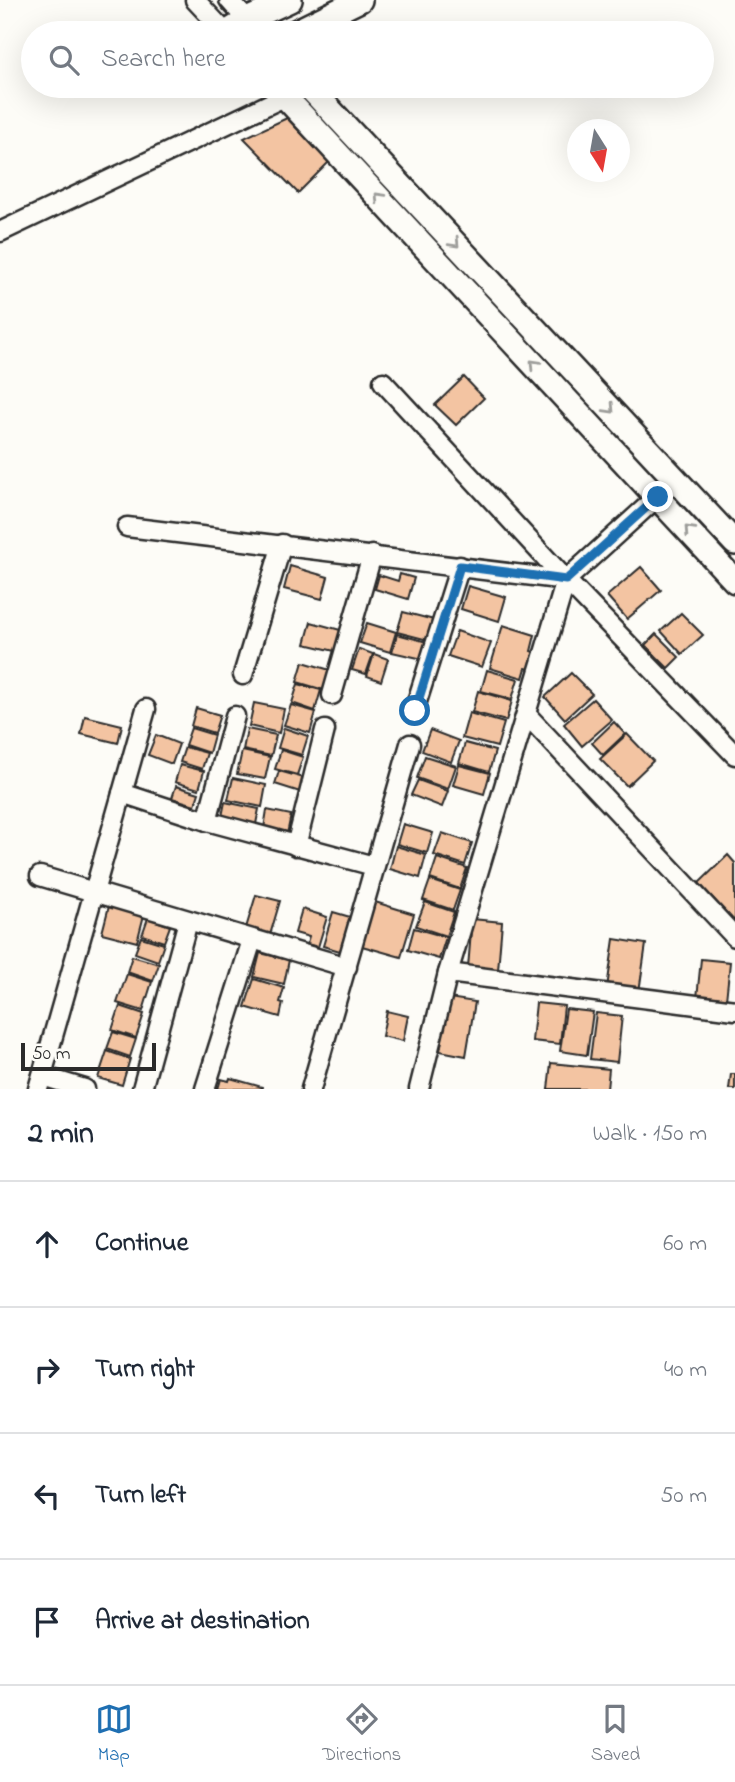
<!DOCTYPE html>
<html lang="en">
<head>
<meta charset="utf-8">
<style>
  :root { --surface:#fff; --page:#f2f2f3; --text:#1f2937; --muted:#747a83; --line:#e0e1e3; --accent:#1f6fb2 }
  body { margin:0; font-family:"Indie Flower",sans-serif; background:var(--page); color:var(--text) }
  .compass { position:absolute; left:567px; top:119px; width:63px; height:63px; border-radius:50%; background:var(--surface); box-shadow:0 7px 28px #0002; rotate:169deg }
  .scale { position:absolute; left:21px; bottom:18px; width:135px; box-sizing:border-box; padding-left:7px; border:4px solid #2b2b2b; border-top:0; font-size:19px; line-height:24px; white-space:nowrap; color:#2b2b2b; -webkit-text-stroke:5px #fdfcf7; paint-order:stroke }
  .stop { position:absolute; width:21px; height:21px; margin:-16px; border:5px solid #1f6fb2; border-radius:50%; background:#fff }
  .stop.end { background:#1f6fb2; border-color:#fff; box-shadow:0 2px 7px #0008 }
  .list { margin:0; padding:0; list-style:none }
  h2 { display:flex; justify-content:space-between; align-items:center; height:91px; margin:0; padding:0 28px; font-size:30px }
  h2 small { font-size:23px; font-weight:400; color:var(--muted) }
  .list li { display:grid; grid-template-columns:46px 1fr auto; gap:21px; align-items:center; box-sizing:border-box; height:126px; padding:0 28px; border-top:2px solid var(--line) }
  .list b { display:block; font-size:26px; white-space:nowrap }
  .list em { font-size:23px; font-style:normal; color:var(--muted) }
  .icon { flex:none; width:38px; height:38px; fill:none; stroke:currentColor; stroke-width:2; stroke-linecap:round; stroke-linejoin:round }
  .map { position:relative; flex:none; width:735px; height:1089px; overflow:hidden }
  .search { position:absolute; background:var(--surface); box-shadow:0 7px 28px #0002; left:21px; right:21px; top:21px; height:77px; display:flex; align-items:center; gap:18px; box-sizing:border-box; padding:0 24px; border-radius:38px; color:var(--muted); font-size:26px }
  .sheet { height:595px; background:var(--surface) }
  nav { display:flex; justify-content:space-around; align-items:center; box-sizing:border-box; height:98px; border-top:2px solid var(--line); background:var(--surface); font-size:19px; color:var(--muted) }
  nav a { display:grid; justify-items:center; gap:4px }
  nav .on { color:var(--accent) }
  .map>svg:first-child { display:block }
  .building { fill:#f3c4a2; stroke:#2b2b2b; stroke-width:2 }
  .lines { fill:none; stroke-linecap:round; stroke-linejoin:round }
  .minor-casing { stroke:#2b2b2b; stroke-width:23 }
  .tertiary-casing { stroke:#2b2b2b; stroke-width:28 }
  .minor { stroke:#fdfcf7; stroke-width:18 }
  .tertiary { stroke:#fdfcf7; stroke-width:23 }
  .oneway { stroke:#9e9e9b }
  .route { stroke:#1f6fb2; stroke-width:9 }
</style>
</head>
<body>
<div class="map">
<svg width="735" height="1089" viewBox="0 0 735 1089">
  <rect width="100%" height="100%" fill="#fdfcf7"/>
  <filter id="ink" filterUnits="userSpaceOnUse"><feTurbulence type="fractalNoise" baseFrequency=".0143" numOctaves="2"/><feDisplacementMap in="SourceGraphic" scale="14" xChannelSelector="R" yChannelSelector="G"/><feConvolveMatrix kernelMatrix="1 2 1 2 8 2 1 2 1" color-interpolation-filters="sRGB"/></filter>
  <g filter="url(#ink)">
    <g class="building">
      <polygon points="287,118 329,162 298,193 244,138"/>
      <polygon points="464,377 484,398 456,425 435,405"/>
      <polygon points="290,566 328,577 322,599 284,589"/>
      <polygon points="641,567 661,590 627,619 607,596"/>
      <polygon points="400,574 414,578 408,599 375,589 379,575 398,581"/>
      <polygon points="468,586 506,597 499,621 461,609"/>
      <polygon points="403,612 434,620 428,640 397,632"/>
      <polygon points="681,613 703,635 682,654 661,631"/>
      <polygon points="311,622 344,631 339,652 305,644"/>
      <polygon points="367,623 396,632 390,652 360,643"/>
      <polygon points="503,625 535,635 531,651 534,652 529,669 526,668 523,678 490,668"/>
      <polygon points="457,631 491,643 482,667 448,656"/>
      <polygon points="397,634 427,642 423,659 392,652"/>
      <polygon points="656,634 679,657 668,668 645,645"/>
      <polygon points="359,649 373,654 366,674 352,670"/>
      <polygon points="374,654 388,659 381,681 367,676"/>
      <polygon points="303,662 330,670 324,690 297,682"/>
      <polygon points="487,670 518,679 512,699 481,691"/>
      <polygon points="571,673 592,694 565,719 545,697"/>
      <polygon points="298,684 321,690 315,711 292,703"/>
      <polygon points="478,691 512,701 506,721 472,712"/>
      <polygon points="593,699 612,720 582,746 564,724"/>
      <polygon points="254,703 284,709 279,733 249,726"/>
      <polygon points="291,705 316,712 310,733 284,725"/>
      <polygon points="196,708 220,715 214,733 191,726"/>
      <polygon points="469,713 504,723 497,747 462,738"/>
      <polygon points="85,716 122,725 118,743 81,734"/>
      <polygon points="614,722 625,734 603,755 592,743"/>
      <polygon points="191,728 214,735 209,753 185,745"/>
      <polygon points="284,728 308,736 302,755 278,748"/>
      <polygon points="247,729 276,735 271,756 243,750"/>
      <polygon points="430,730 459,741 451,762 422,751"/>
      <polygon points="627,734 653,761 627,786 600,759"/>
      <polygon points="156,735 179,744 172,764 148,755"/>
      <polygon points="465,743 495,751 489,772 459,763"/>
      <polygon points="185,747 207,753 202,769 180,762"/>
      <polygon points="281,750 303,757 297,775 275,769"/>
      <polygon points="242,751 270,757 265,779 237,774"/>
      <polygon points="425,756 456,766 448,789 417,778"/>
      <polygon points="180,765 204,771 199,789 175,782"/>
      <polygon points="459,765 490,773 484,794 453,785"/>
      <polygon points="279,771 304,778 300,792 275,784"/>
      <polygon points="233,778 266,785 262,807 228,800"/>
      <polygon points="418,780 448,791 442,807 411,795"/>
      <polygon points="176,786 199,793 195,805 172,798"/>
      <polygon points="225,802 259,809 255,829 221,821"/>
      <polygon points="267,810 291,815 286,839 263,834"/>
      <polygon points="403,824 433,833 427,853 397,844"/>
      <polygon points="442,833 472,843 465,865 434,855"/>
      <polygon points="396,846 426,855 420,878 390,869"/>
      <polygon points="728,855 735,863 735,922 699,883"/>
      <polygon points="437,858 467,868 460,889 430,879"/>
      <polygon points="430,880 460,890 453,910 423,900"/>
      <polygon points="256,895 280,901 270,935 246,928"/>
      <polygon points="375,902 414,914 401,957 362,946"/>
      <polygon points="425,902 454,912 446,936 416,926"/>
      <polygon points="109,906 144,915 137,942 102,933"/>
      <polygon points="302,909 327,917 318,947 307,944 309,937 295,933"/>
      <polygon points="333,912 350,917 340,951 323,946"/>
      <polygon points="148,918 170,926 164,942 142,935"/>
      <polygon points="472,919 502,922 498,970 468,968"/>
      <polygon points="414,928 446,937 439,959 408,950"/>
      <polygon points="141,937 164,944 158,961 135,953"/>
      <polygon points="614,939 646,944 639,992 607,988"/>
      <polygon points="260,953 289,960 284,984 254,977"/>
      <polygon points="132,956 159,964 153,981 127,972"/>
      <polygon points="701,959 730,962 726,1000 697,998"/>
      <polygon points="127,974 152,982 143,1011 117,1003"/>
      <polygon points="254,979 284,988 280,1002 283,1003 280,1017 245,1007"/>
      <polygon points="449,998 475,1002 466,1056 440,1051"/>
      <polygon points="536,1003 564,1006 560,1044 532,1041"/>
      <polygon points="120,1006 144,1014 136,1038 112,1030"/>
      <polygon points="566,1009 593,1012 587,1055 560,1051"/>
      <polygon points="387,1011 408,1016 403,1041 382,1036"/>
      <polygon points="596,1013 622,1016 617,1062 590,1059"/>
      <polygon points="113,1032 136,1039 130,1057 107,1049"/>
      <polygon points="107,1051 130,1059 122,1085 98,1078"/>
      <polygon points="551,1063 609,1069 607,1089 548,1089"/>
      <polygon points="731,1074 735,1074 735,1089 729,1089"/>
      <polygon points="230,1078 262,1087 262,1089 218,1089 221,1079 229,1081"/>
    </g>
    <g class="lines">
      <g class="minor-casing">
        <g id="minor">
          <polyline points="195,0 225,32"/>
          <polyline points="229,0 247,20"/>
          <polyline points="0,232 286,96 302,86"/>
          <polyline points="383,382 566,580 735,755"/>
          <polyline points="127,527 566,580"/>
          <polyline points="243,675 282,544"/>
          <polyline points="332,695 372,555"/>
          <polyline points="414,711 460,566"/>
          <polyline points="526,714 735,937"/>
          <polyline points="122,793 207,821 374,866"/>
          <polyline points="207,821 235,716"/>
          <polyline points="296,846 325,730"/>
          <polyline points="40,876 347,967"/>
          <polyline points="448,973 735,1010"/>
          <polyline points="42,1076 85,1089"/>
          <polyline points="38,1089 146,709"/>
          <polyline points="142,1089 188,921"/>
          <polyline points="205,1089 252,940"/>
          <polyline points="311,1089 410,744"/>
          <polyline points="419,1089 448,973 566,580 676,480"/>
        </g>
      </g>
      <g class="tertiary-casing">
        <g id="tertiary">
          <polyline points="226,33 247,20 290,0"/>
          <polyline points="293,33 360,0"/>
          <polyline points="275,86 735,581"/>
          <polyline points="308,86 735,543"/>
        </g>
      </g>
      <use href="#minor" class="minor"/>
      <use href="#tertiary" class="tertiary"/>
    </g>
    <defs><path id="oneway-chevron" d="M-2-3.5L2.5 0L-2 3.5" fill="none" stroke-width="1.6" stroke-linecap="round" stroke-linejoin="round" transform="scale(1.75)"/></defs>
    <g class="oneway">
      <use href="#oneway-chevron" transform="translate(379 197) rotate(-133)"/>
      <use href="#oneway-chevron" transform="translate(455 243) rotate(47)"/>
      <use href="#oneway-chevron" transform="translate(534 364) rotate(-133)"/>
      <use href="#oneway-chevron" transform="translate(610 409) rotate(47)"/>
      <use href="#oneway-chevron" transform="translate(689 530) rotate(-133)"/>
    </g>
  </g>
  <g class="lines" filter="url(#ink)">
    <polyline class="route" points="415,711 460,566 566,580 658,497"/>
  </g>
</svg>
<svg class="compass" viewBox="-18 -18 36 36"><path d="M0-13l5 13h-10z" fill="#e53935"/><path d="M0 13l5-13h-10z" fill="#747a83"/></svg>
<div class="scale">50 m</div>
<div class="stop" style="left:415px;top:711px"></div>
<div class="stop end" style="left:658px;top:497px"></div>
<div class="search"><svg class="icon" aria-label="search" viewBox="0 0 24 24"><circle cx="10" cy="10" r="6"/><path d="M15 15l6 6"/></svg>Search here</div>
</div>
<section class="sheet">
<h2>2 min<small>Walk · 150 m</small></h2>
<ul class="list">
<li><svg class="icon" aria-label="ahead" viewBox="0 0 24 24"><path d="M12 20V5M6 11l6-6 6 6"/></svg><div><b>Continue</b></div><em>60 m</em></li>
<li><svg class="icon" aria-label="right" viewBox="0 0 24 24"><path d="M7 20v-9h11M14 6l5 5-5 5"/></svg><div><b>Turn right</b></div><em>40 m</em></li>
<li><svg class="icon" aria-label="left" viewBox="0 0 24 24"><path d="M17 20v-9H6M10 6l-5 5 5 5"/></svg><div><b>Turn left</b></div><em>50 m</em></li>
<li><svg class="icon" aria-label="arrive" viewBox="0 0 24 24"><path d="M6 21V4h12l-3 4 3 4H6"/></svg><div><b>Arrive at destination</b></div></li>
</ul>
</section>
<nav>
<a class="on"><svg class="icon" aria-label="map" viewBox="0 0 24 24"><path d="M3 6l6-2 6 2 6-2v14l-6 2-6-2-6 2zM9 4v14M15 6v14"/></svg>Map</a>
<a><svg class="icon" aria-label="directions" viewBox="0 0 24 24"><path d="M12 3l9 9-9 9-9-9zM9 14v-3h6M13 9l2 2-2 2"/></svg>Directions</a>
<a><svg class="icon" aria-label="saved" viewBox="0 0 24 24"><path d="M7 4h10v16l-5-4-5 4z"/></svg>Saved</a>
</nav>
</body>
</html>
